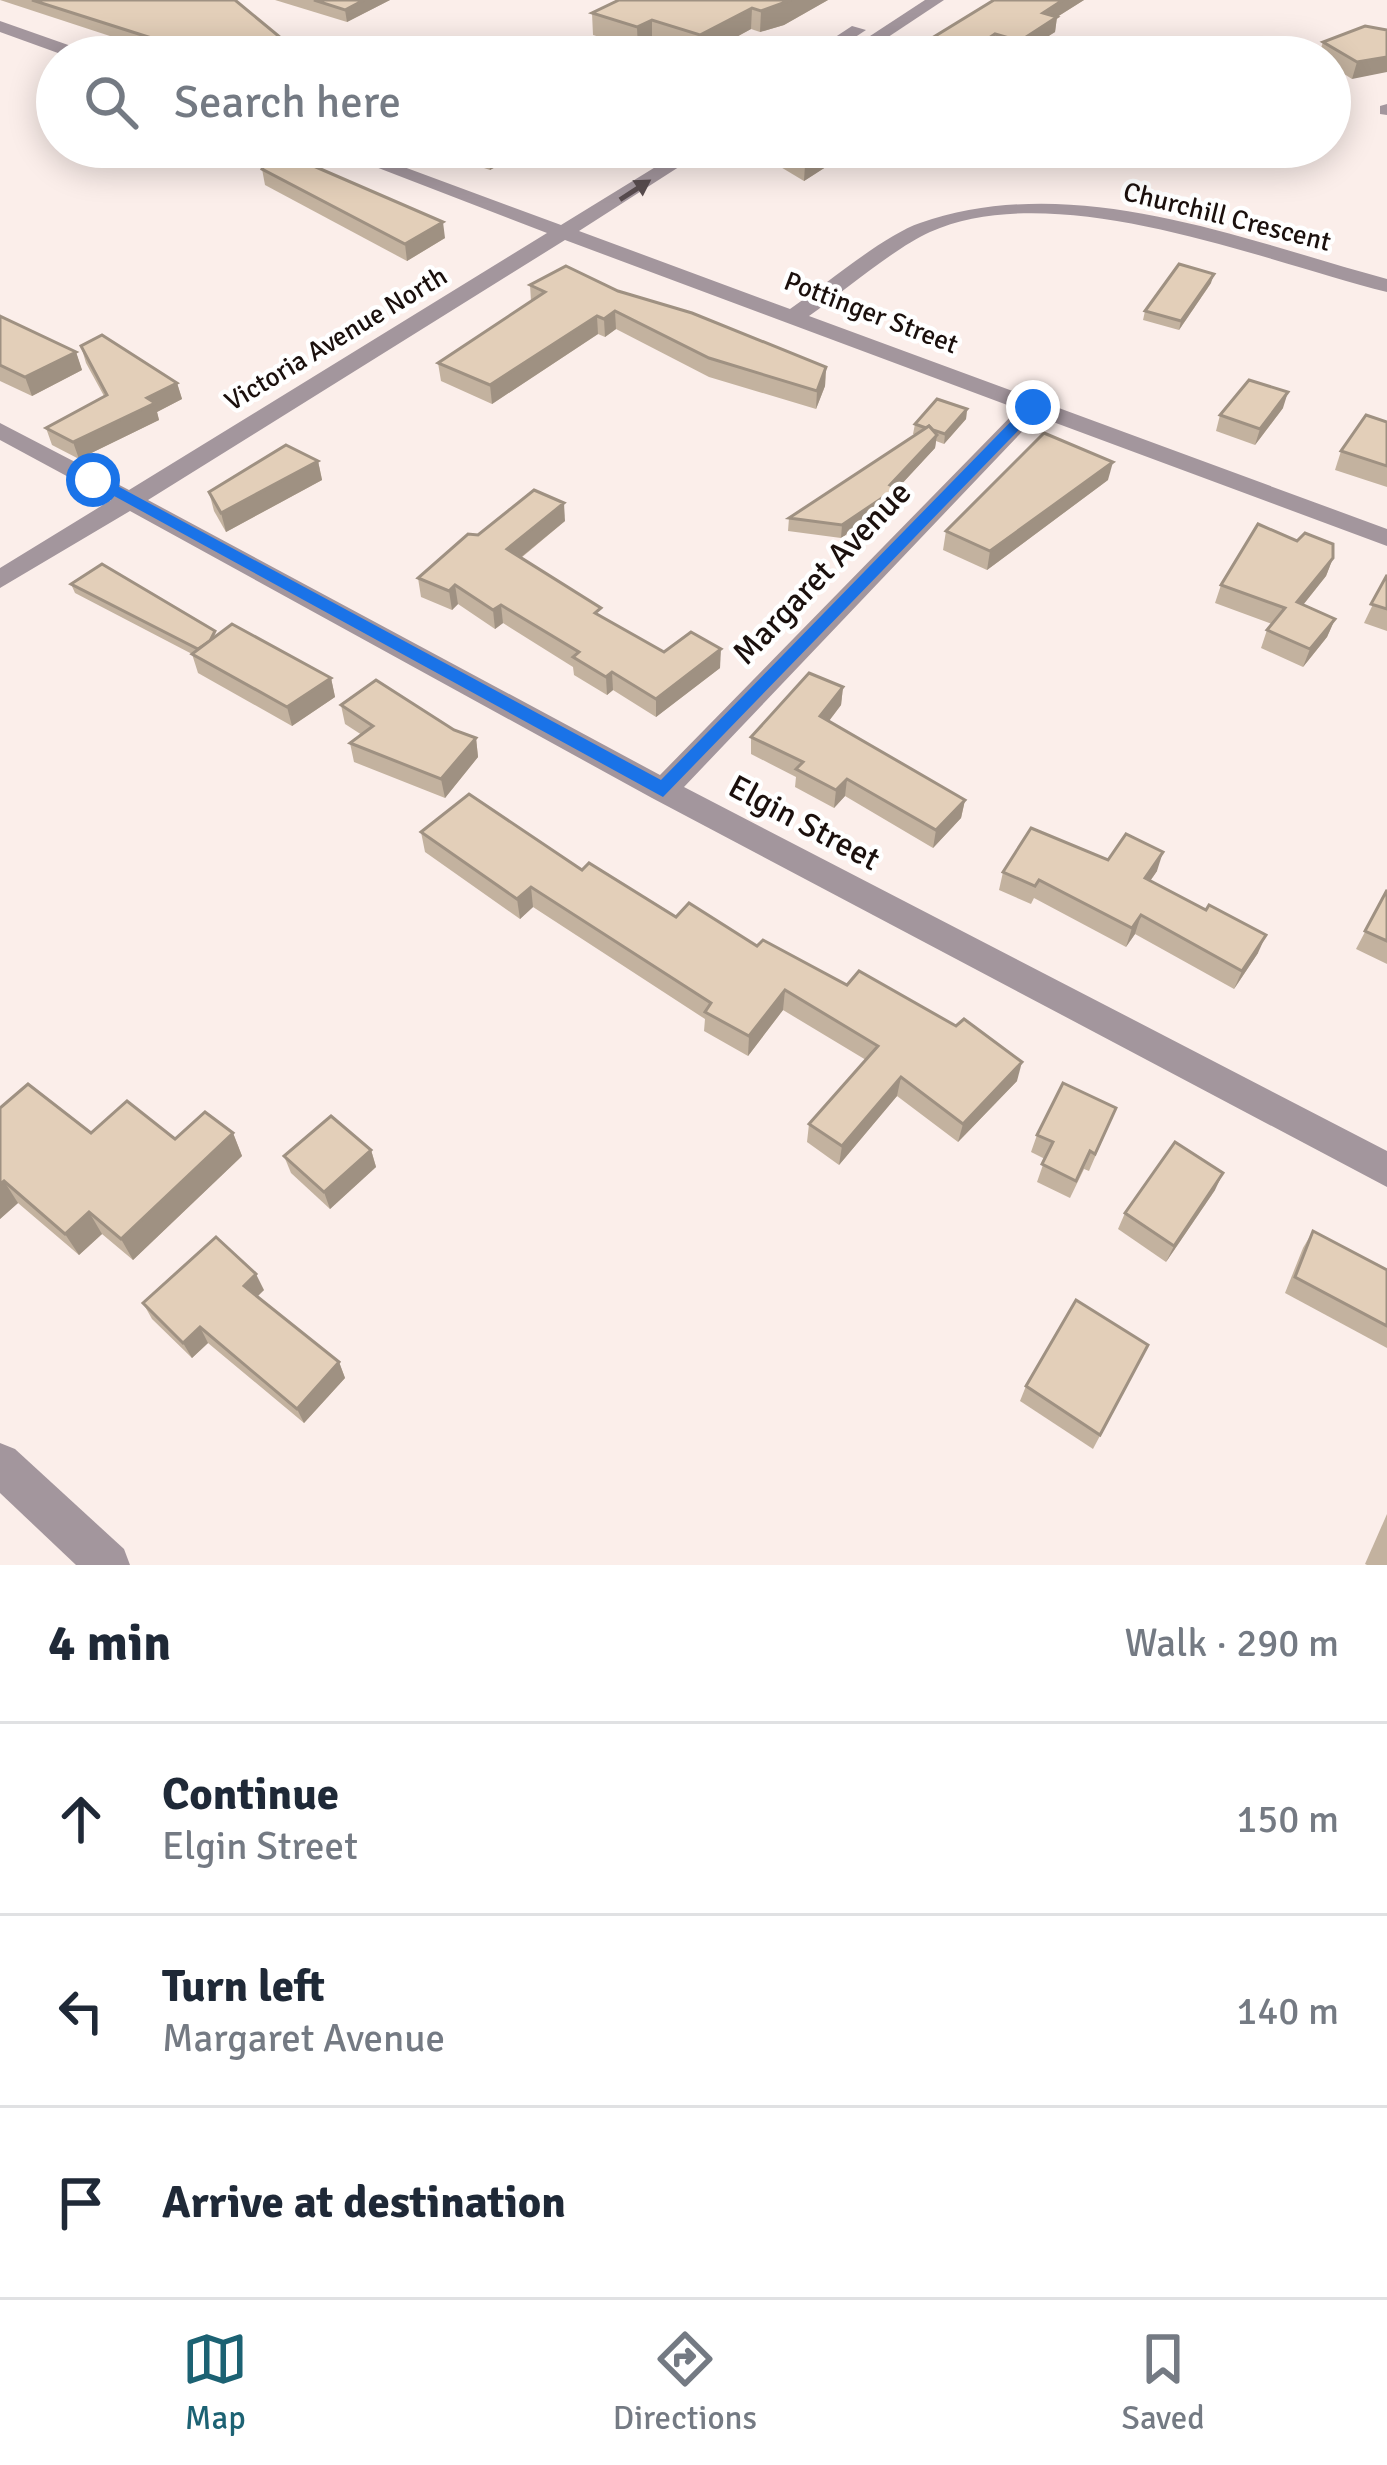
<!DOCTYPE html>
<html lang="en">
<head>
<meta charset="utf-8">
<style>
  :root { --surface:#fff; --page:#f2f2f3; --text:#1f2937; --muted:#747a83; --line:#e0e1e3; --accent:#1c6273 }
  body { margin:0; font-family:Signika,sans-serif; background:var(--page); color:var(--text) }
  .stop { position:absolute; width:36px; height:36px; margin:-27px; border:9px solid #1a73e8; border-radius:50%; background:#fff }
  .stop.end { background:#1a73e8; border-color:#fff; box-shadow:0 3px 12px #0008 }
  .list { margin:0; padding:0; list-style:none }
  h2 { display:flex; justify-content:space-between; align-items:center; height:156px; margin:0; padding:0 48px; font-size:51px }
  h2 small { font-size:39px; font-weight:400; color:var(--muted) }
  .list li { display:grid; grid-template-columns:78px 1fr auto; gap:36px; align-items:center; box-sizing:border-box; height:192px; padding:0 48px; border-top:3px solid var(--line) }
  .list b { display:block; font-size:45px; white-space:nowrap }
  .list p { margin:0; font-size:39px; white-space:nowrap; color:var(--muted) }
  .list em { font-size:39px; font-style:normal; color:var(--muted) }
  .icon { flex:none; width:66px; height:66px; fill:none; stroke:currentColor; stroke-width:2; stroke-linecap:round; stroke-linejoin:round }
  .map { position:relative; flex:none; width:1387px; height:1565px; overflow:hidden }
  .search { position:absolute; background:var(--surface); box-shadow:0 6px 30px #0003; left:36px; right:36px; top:36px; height:132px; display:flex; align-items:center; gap:30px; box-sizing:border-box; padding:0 42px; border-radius:66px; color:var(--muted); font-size:45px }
  .sheet { height:732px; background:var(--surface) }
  nav { display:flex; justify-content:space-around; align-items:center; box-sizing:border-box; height:168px; border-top:3px solid var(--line); background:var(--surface); font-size:33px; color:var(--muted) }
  nav a { display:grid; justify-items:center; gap:6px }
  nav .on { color:var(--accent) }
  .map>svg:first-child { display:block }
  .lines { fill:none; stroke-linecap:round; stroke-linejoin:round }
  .minor { fill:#a3969d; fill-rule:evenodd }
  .wall { fill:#c3b29f }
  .shaded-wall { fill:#9f9182 }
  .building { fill:#e3cfb9; stroke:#9f9182; stroke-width:3 }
  .oneway { fill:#584c4e }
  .route { fill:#1a73e8 }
  .labels { text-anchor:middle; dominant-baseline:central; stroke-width:9; stroke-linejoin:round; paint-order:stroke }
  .far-street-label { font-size:27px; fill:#1b100d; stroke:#fff }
  .street-label { font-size:33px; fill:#1b100d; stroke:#fff }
</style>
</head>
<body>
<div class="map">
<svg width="1387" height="1565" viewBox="0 0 1387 1565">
  <rect width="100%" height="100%" fill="#fbeeea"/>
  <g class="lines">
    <g class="minor">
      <polygon points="925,0 944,0 858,57 838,57"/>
      <polygon points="0,21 91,53 93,57 69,57 0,32"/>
      <polygon points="852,26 866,30 825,57 805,57"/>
      <polygon points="1387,104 1387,115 1380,114 1380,106"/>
      <path d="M324,147H350L561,225L688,147H710L579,231L790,309C824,286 884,235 920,223C1074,170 1239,239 1387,279V292C1260,260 1056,176 930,232C893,249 843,292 809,316L1387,529V546L1037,416L684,787L1387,1151V1187L652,798L130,511L0,588V568L111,500L0,440V423L129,490L547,233ZM565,240L1018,409L660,775L148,500Z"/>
      <polygon points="0,1443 15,1449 124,1549 130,1565 76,1565 0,1493"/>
    </g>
  </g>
  <g class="wall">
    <polygon points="0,0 235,0 304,57 174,57"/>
    <polygon points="275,0 390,0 347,22"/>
    <polygon points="619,0 828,0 784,25 760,32 751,29 700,57 652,42 638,49 593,35 592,13"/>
    <polygon points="994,0 1084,0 1057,17 1055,32 1017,56 993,49 982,57 901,57"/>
    <polygon points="1387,30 1352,79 1330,65 1330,57 1318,57 1323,42"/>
    <polygon points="444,147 524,147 524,151 490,170 445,155"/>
    <polygon points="765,147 857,147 804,181 764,157"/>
    <polygon points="262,169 445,238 407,261 265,185"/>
    <polygon points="1211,283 1179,330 1143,320 1145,311"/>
    <polygon points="530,285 618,291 826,367 825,386 816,409 709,377 616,329 605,337 598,334 492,404 441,381 438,363 531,301"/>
    <polygon points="0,316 76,352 82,370 32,396 0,381"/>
    <polygon points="81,346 177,383 182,399 157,412 159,420 79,459 52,445 46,428 104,396 86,363"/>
    <polygon points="1283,408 1255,445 1216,431 1220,415"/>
    <polygon points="967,409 966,419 944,444 936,441 935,448 897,489 895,502 841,538 788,531 789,518 917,435 913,434 915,424"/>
    <polygon points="1387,422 1387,487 1335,470 1341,451"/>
    <polygon points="318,461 322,480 226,532 214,511 209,492"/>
    <polygon points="1108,480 987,570 943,550 946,531"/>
    <polygon points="565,521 521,558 602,617 664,652 720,668 656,717 613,690 607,695 574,675 573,667 503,623 495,629 458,604 452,610 421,597 418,578 478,535"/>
    <polygon points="1333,558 1326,576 1303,605 1335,619 1327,637 1303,667 1261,648 1267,630 1272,624 1215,603 1221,585"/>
    <polygon points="1387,575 1387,631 1364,623"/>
    <polygon points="71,584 331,678 335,697 292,726 198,673 192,654 75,593"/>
    <polygon points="843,687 841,705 829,721 965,800 961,818 933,848 845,796 834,808 795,787 796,777 751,754 751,737"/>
    <polygon points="341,705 476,738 478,757 445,798 354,762 350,743 362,735 345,724"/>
    <polygon points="421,832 582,870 676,917 757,946 1017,1081 958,1142 897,1096 839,1165 807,1142 809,1124 866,1060 783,1010 748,1056 704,1031 705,1019 533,907 520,919 425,852"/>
    <polygon points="1108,860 1157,871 1150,881 1258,953 1234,989 1135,934 1126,947 1034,898 1031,904 999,890 1003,872"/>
    <polygon points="1387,890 1387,964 1356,949"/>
    <polygon points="0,1108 91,1133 175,1139 233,1133 242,1156 133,1260 102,1234 79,1255 18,1203 0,1219"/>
    <polygon points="1116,1108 1089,1171 1084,1169 1070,1198 1037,1182 1045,1159 1031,1152 1037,1135"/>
    <polygon points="371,1150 376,1167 330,1209 291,1173 284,1156"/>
    <polygon points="1215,1190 1166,1262 1118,1229 1125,1213"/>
    <polygon points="1313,1231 1387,1270 1387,1348 1285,1293 1303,1248"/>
    <polygon points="264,1290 257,1296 339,1362 345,1378 304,1423 208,1343 192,1358 152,1319 143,1303"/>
    <polygon points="1148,1345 1093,1449 1020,1401 1026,1386"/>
    <polygon points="1387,1514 1387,1565 1367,1565 1365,1564"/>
  </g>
  <g class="shaded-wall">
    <polygon points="364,0 390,0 347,22 345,10"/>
    <polygon points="791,0 828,0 784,25 760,32 761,11"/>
    <polygon points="1063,0 1084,0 1057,17 1055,32 1017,56 1020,41 1043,13"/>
    <polygon points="752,8 751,29 700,57 700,35"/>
    <polygon points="652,20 652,42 638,49 637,27"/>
    <polygon points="995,34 993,49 982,57 961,57"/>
    <polygon points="219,47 221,57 205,57 205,55"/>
    <polygon points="1387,57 1387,72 1352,79 1357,62"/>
    <polygon points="499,147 524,147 524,151 490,170 488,153"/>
    <polygon points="833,147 857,147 804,181 805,165"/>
    <polygon points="443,222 445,238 407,261 405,244"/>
    <polygon points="1214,274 1211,283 1179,330 1181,321"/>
    <polygon points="615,311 616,329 605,337 604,319"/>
    <polygon points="597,316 598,334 492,404 490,385"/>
    <polygon points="76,352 82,370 32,396 25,377"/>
    <polygon points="826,367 825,386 816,409 817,391"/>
    <polygon points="177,383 182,399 157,412 159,420 79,459 73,442 147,398"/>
    <polygon points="1288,392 1283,408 1255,445 1260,429"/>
    <polygon points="967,409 966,419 944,444 945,434"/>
    <polygon points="937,435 935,448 897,489 895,502 841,538 842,525 890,485"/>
    <polygon points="318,461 322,480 226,532 221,513"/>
    <polygon points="1113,462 1108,480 987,570 990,551"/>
    <polygon points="564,503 565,521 509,567 507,549"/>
    <polygon points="1333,558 1326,576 1291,620 1297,602"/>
    <polygon points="455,585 458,604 452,610 449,591"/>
    <polygon points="501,605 503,623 495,629 493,610"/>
    <polygon points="1335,619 1327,637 1303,667 1310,649"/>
    <polygon points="721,649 720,668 656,717 656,699"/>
    <polygon points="612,672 613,690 607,695 606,677"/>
    <polygon points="331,678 335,697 292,726 287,707"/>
    <polygon points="843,687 841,705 819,734 820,716"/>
    <polygon points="476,738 478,757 445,798 441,779"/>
    <polygon points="847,779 845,796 834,808 836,790"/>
    <polygon points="965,800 961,818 933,848 936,830"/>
    <polygon points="1163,852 1157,871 1139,897 1145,878"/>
    <polygon points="531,887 533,907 520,919 517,899"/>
    <polygon points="1141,915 1135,934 1126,947 1132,928"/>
    <polygon points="1266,935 1258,953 1234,989 1242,971"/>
    <polygon points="785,990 783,1010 748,1056 749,1036"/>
    <polygon points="1022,1062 1017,1081 958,1142 963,1124"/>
    <polygon points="901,1077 897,1096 839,1165 842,1146"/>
    <polygon points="233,1133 242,1156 133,1260 121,1239"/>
    <polygon points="371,1150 376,1167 330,1209 324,1192"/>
    <polygon points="1223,1173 1215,1190 1166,1262 1174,1246"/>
    <polygon points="4,1181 18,1203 0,1219 0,1184"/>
    <polygon points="89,1212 102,1234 79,1255 65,1234"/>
    <polygon points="256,1274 264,1290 252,1302 244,1286"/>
    <polygon points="200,1327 208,1343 192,1358 183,1343"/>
    <polygon points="339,1362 345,1378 304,1423 297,1409"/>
  </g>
  <g class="building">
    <polygon points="32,0 235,0 304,57 242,57 219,47 205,55"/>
    <polygon points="314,0 364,0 345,10"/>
    <polygon points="619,0 791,0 761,11 752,8 700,35 652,20 637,27 592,13"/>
    <polygon points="994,0 1063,0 1043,13 1057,17 1020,41 995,34 961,57 901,57"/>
    <polygon points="1365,26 1387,30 1387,57 1357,62 1323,42"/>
    <polygon points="470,147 499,147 488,153"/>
    <polygon points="775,147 833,147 805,165"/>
    <polygon points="272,148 443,222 405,244 262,169"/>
    <polygon points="1179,264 1214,274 1181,321 1145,311"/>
    <polygon points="566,266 618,291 692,313 826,367 817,391 709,358 615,311 604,319 597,316 490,385 438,363 545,292 530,285"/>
    <polygon points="0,316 76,352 25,377 0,365"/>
    <polygon points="102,335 177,383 147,398 155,403 73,442 46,428 107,395 81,346"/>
    <polygon points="1249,380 1288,392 1260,429 1220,415"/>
    <polygon points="937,399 967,409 945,434 933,430 929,426 926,428 915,424"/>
    <polygon points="1366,415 1387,422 1387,466 1341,451"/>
    <polygon points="929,426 937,435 890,485 897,488 842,525 789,518"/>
    <polygon points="1044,433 1113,462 990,551 946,531"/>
    <polygon points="286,445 318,461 221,513 209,492"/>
    <polygon points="534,490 564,503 507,549 601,608 595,613 664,652 691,632 721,649 656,699 612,672 606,677 573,657 579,652 501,605 493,610 455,585 449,591 418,578 468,534 478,535"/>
    <polygon points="1258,524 1297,541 1305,533 1333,544 1333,558 1297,602 1335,619 1310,649 1267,630 1285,608 1221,585"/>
    <polygon points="102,564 215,631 210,641 198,649 71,584"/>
    <polygon points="1387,575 1387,609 1371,604"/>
    <polygon points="232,624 331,678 287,707 192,654"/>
    <polygon points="809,673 843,687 820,716 965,800 936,830 847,779 836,790 796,769 803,762 751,737"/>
    <polygon points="376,680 454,730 476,738 441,779 350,743 373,726 341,705"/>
    <polygon points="469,794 582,870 589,863 676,917 689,903 757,946 763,940 847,985 859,971 956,1026 964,1019 1022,1062 963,1124 901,1077 842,1146 809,1124 878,1046 785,990 749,1036 705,1012 711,1003 531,887 517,899 421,832"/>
    <polygon points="1031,828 1108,860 1126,834 1163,852 1145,878 1206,910 1209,905 1266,935 1242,971 1141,915 1132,928 1039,880 1035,886 1003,872"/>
    <polygon points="1387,890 1387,941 1365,931"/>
    <polygon points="1063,1083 1116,1108 1095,1154 1090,1151 1076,1181 1042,1164 1053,1142 1037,1135"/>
    <polygon points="28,1084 91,1133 127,1101 175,1139 205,1112 233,1133 121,1239 89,1212 65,1234 4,1181 0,1184 0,1108"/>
    <polygon points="331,1116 371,1150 324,1192 284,1156"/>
    <polygon points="1175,1142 1223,1173 1174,1246 1125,1213"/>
    <polygon points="1313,1231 1387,1270 1387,1326 1295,1277"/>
    <polygon points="216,1237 256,1274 244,1286 339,1362 297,1409 200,1327 183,1343 143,1303"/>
    <polygon points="1076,1300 1148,1345 1100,1435 1026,1386"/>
  </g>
  <defs><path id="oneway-solid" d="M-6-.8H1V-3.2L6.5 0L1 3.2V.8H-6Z" transform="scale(3)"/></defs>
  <use class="oneway" href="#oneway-solid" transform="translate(635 190) rotate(-33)"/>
  <polygon class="route" points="1028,404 1041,407 663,797 85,480 99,476 661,780"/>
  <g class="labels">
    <g class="far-street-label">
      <text transform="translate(1227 217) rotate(14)">Churchill Crescent</text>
      <text transform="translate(871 313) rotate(21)">Pottinger Street</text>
      <text transform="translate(336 339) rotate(-31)">Victoria Avenue North</text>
    </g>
    <g class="street-label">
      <text transform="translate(822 573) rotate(-46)">Margaret Avenue</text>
      <text transform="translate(804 823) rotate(28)">Elgin Street</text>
    </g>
  </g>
</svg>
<div class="stop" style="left:93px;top:480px"></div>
<div class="stop end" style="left:1033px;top:407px"></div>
<div class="search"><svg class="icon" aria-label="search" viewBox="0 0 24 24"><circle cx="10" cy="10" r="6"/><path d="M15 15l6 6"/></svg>Search here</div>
</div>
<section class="sheet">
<h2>4 min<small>Walk · 290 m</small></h2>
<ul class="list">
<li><svg class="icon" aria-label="ahead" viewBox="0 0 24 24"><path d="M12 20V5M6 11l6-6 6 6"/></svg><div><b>Continue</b><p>Elgin Street</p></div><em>150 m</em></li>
<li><svg class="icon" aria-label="left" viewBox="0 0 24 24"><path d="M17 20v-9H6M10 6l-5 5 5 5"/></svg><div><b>Turn left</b><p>Margaret Avenue</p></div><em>140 m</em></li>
<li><svg class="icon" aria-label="arrive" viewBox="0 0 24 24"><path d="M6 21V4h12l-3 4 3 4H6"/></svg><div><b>Arrive at destination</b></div></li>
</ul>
</section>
<nav>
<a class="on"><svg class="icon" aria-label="map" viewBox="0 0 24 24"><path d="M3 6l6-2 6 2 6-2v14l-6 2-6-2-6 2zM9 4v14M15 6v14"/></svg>Map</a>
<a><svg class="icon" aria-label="directions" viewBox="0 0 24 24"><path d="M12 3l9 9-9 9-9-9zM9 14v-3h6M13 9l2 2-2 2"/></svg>Directions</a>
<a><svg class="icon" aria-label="saved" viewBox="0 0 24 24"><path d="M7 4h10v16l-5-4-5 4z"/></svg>Saved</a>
</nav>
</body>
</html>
